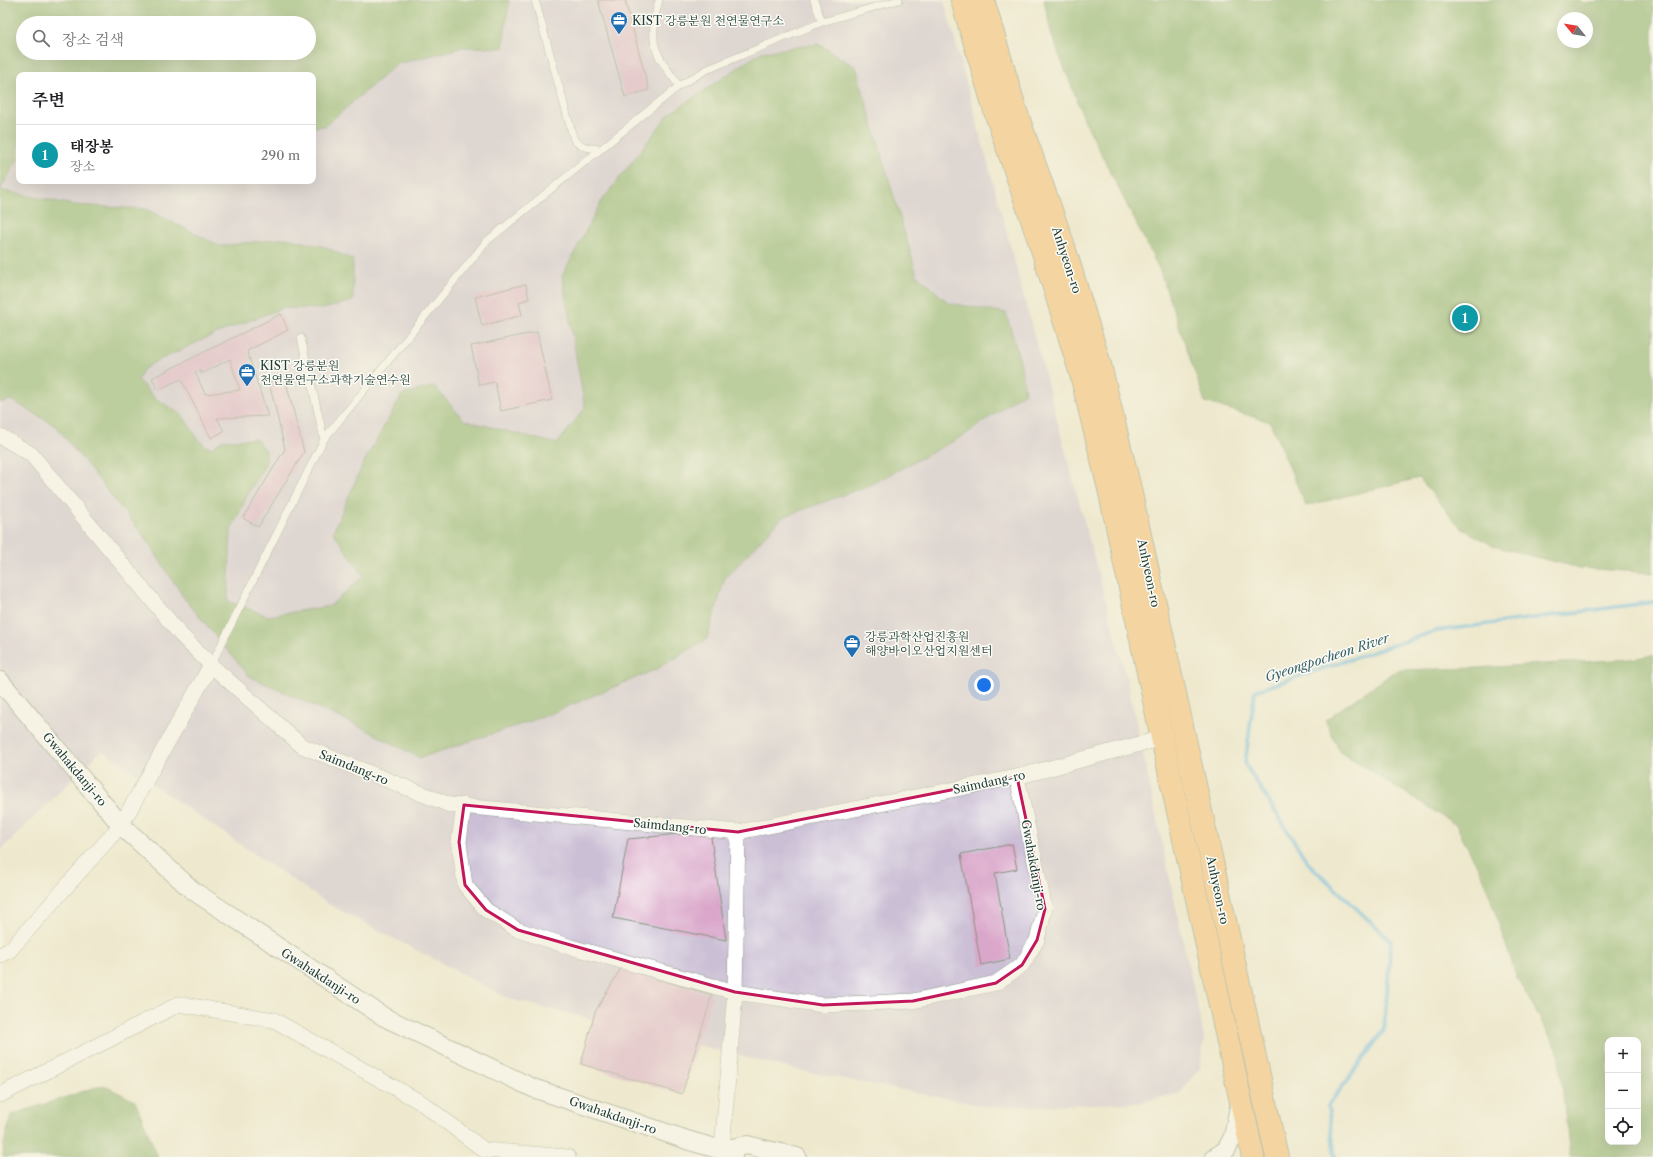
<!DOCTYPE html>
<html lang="ko">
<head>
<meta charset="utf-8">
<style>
  :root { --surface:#fff; --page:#f2f2f2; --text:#202124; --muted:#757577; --line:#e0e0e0; --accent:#1f6fb2 }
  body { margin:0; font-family:"Libre Caslon Text","Noto Serif KR",serif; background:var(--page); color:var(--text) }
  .controls { position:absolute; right:12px; bottom:12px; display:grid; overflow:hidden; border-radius:8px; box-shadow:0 4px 16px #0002 }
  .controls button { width:36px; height:36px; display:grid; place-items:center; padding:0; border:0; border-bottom:1px solid var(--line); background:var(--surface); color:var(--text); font:20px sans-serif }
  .compass { position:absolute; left:1557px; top:12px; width:36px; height:36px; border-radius:50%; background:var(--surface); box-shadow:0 4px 16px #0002; rotate:300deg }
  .you { position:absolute; left:984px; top:685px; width:14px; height:14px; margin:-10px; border:3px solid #fff; border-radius:50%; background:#1a73e8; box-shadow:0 0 0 6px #1a73e833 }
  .badge { display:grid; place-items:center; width:26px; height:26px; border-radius:50%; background:var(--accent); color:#fff; font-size:13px; font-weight:700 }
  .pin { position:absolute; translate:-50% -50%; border:2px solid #fff; box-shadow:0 1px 4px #0006 }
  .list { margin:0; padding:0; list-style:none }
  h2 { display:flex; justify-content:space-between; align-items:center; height:52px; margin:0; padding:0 16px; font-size:17px }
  h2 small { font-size:13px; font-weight:400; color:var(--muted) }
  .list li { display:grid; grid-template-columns:26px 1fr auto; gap:12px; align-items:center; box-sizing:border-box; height:60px; padding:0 16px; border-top:1px solid var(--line) }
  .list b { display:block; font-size:15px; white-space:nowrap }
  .list p { margin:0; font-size:13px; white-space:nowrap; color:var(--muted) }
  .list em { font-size:13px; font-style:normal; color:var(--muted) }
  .icon { flex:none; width:22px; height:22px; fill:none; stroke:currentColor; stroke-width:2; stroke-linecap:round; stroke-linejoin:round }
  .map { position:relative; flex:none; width:1653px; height:1157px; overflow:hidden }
  .search { position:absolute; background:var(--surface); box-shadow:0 4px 16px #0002; left:16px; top:16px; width:300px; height:44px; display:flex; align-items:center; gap:10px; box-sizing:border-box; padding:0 14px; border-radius:22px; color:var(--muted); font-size:15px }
  .panel { position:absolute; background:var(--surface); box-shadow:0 4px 16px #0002; left:16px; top:72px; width:300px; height:112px; border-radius:8px }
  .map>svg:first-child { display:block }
  .industrial { fill:#cbbfd5; fill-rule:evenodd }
  .forest { fill:#82ad65; stroke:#50754c; fill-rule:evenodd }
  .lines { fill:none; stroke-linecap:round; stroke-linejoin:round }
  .stream { stroke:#6ab8e4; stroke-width:4 }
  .building { fill:#daa7cb; fill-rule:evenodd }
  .service-casing { stroke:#869381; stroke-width:8 }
  .minor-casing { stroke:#869381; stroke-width:16 }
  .tertiary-casing { stroke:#869381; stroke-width:20 }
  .trunk-casing { stroke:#869381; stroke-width:24 }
  .service { stroke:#fff; stroke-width:7 }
  .minor { stroke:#fff; stroke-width:15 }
  .tertiary { stroke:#fff; stroke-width:18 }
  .trunk { stroke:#fbbd6e; stroke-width:22 }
  .marked { fill:none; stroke:#c2185b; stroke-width:3; stroke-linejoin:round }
  .labels { text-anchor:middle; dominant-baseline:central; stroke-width:3; stroke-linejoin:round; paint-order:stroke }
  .poi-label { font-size:12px; fill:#1f3d34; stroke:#fdfcf7; text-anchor:start }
  .street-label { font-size:12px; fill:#1f3d34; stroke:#fdfcf7 }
  .water-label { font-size:13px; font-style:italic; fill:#366269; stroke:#fdfcf7 }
</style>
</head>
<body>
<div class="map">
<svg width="1653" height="1157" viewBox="0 0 1653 1157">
  <rect width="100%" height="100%" fill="#fdfcf7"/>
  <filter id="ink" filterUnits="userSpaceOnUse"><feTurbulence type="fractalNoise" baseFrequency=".025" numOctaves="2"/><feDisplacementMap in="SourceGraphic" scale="8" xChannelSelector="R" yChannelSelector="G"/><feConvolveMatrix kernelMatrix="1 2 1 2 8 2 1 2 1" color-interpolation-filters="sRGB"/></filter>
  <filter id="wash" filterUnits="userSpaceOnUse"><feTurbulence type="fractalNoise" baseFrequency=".012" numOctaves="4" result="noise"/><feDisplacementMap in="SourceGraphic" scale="16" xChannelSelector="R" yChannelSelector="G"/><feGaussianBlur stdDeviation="0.9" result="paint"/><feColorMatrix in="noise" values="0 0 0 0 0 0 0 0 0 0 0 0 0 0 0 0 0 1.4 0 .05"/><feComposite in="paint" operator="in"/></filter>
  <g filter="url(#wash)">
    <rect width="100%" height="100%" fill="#eee9ce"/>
    <path class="industrial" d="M0,0H944L1127,680L1204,1038L1200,1068L1180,1093L1138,1103L991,1107L797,1070L510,999L328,904L102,750L0,851ZM23,23H309V53H23ZM19,75H313V181H19Z"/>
    <g class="forest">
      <path d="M0,0H509L503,48L464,47L397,64L325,126L313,127V75H19V157L0,190L74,205L146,209L220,246L286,238L325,247L353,260V301L323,309L282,308L213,335L153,363L143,370L138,380L155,398L182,415L199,440L206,446L212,448L223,440L256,439L266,451V463L249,492L231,530L228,601L268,616L330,606L364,576L333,532L364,462L402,395L434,386L464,420L557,444L585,408L562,276L601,202L668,115L761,52L818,44L856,67L917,275L949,303L1006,313L1021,365L1025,392L965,435L870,485L783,517L725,578L707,639L657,669L540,718L420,758L365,729L249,676L184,598L146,539L56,426L11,400L0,403ZM23,23H309V53H23Z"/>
      <path d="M1044,0H1580L1583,3L1608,0H1653V573L1579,568L1494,546L1461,528L1419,478L1306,506L1270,422L1205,402L1160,271L1085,121L1052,36ZM1563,18H1587V42H1563Z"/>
      <path d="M1653,655V1157H1570L1558,1051L1517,978L1484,879L1456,825L1414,798L1340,752L1325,720L1397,670L1475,668L1631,659ZM1608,1040H1638V1142H1608Z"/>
      <polygon points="103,1085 135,1101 158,1157 3,1157 4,1144 11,1115"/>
    </g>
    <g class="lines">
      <polyline class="stream" points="1335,1157 1328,1106 1384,1030 1391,941 1308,863 1245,764 1255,691 1436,631 1653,602"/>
    </g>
    <g id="blocks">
      <g class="building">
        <polygon points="598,0 625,0 649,90 625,97"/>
        <polygon points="526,284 529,299 519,302 522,315 482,326 475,297"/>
        <path d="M281,314L288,330L247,351L268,416L217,418L224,431L211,438L181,379L158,390L152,378ZM230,359L240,390L205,394L195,372L200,370L201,374Z"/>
        <polygon points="537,332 552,400 501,411 495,382 479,385 471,346"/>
        <polygon points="285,378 304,452 258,527 243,518 285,449 269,382"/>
        <polygon points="710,831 726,940 613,918 628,839"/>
        <polygon points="1012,844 1017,869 995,873 1010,959 981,965 961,854"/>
        <polygon points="621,968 712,995 682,1094 581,1064 595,1012"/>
      </g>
    </g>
  </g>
  <g filter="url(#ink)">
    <use href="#blocks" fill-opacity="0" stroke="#869381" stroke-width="1"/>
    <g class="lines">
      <g class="service-casing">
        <g id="service">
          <path d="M535,0L574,140C582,148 590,148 601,149"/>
          <path d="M659,0C655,14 652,32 655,46C659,61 671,74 679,86"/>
          <polyline points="814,0 822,22"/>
          <polyline points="301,338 324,439"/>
          <polyline points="211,665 324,439 487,241 679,86 706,70 822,22 899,0"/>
        </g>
      </g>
      <g class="minor-casing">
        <g id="minor">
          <polyline points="0,436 31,454 181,635 211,665 302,746 450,805 738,832 1017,777 1162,738"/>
          <polyline points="464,805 459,842 465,885 486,910 518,930 571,947 735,992 823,1005 913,1001 996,983 1022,965 1037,940 1045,909 1017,777"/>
          <polyline points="0,955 10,950 121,825 211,665"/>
          <polyline points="0,1095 179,1004 274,1020 422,1103 484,1150 568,1157"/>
          <polyline points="722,1150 735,992 738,832"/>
        </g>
      </g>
      <g class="tertiary-casing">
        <g id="tertiary">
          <polyline points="0,681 121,825 192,890 384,1017 533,1088 690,1141 722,1150 733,1157"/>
          <polyline points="722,1150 747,1145 797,1157"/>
          <polyline points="1215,1157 1226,1150 1233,1137 1240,1102"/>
        </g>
      </g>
      <g class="trunk-casing">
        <g id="trunk">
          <polyline points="962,0 996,114 1043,252 1081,374 1110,493 1162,738 1253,1157"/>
          <polyline points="983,0 1016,112 1063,244 1100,365 1129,485 1277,1157"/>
        </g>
      </g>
      <use href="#service" class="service"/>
      <use href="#minor" class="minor"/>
      <use href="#tertiary" class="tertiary"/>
      <use href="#trunk" class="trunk"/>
    </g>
  </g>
  <path d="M0 0H1653V1157H0ZM1017,777L1045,909L1037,940L1022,965L996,983L913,1001L823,1005L735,992L518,930L486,910L465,885L459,842L464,805L738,832Z" fill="#eee9ce" fill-opacity=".55" fill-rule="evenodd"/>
  <path class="marked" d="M1017,777L1045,909L1037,940L1022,965L996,983L913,1001L823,1005L735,992L518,930L486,910L465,885L459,842L464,805L738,832Z"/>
  <defs>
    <g id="office-pin" transform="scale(0.9)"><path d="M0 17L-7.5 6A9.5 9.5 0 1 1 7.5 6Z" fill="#1f6fb2" stroke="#fdfcf7"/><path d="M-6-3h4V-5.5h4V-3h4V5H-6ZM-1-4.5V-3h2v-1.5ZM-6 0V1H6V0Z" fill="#fff"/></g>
  </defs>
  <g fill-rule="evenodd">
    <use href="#office-pin" x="619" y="20"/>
    <use href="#office-pin" x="247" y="372"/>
    <use href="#office-pin" x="852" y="643"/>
  </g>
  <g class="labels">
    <g class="poi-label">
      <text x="632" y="20">KIST 강릉분원 천연물연구소</text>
      <text x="260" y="365">KIST 강릉분원<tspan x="260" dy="14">천연물연구소과학기술연수원</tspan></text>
      <text x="865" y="636">강릉과학산업진흥원<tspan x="865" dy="14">해양바이오산업지원센터</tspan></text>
    </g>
    <g class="street-label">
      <text transform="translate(1067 260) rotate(72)">Anhyeon-ro</text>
      <text transform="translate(1149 573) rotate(78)">Anhyeon-ro</text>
      <text transform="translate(354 767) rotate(22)">Saimdang-ro</text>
      <text transform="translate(75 769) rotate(50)">Gwahakdanji-ro</text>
      <text transform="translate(989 782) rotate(-12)">Saimdang-ro</text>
      <text transform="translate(670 826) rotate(6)">Saimdang-ro</text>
      <text transform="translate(1034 865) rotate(80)">Gwahakdanji-ro</text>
      <text transform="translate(1218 890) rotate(78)">Anhyeon-ro</text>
      <text transform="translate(321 976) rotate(33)">Gwahakdanji-ro</text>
      <text transform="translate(613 1115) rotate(19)">Gwahakdanji-ro</text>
    </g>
    <g class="water-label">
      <text transform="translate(1327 657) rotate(-18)">Gyeongpocheon River</text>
    </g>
  </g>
</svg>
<div class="controls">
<button>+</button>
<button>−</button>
<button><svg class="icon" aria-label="locate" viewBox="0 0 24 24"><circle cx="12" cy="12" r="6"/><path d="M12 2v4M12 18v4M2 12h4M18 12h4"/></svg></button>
</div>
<svg class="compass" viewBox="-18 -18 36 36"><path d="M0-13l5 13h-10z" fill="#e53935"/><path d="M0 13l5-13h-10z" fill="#757577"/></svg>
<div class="you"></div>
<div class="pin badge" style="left:1465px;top:318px;background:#0f9aa8">1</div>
<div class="search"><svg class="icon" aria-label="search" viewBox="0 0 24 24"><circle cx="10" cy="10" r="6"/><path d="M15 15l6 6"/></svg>장소 검색</div>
<section class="panel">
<h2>주변<small></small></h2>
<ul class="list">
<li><span class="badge" style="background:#0f9aa8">1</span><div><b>태장봉</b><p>장소</p></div><em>290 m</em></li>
</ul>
</section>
</div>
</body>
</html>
